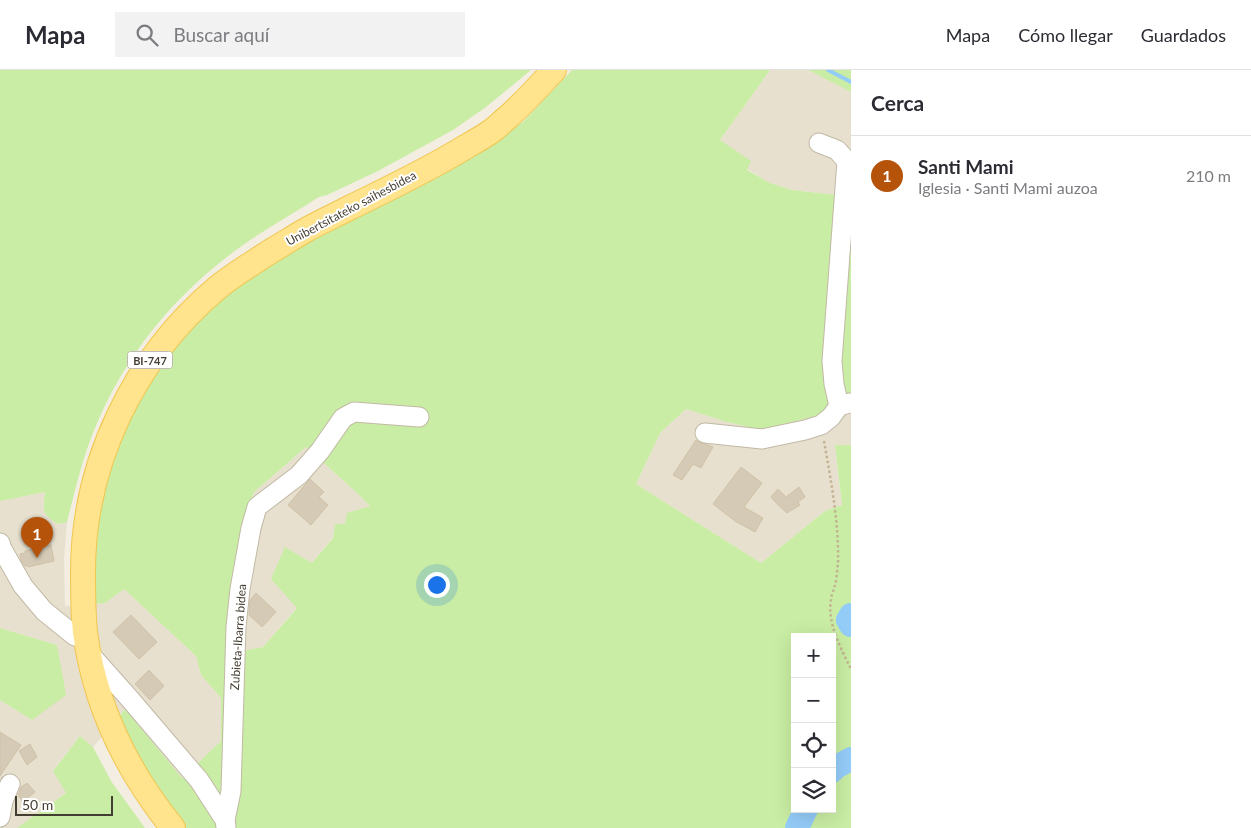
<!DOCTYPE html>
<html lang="es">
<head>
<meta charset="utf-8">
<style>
  :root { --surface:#fff; --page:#f2f2f3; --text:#2b2b33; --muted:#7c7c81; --line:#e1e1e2; --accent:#b45309 }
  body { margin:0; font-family:Lato,sans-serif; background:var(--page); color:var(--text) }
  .controls { position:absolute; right:15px; bottom:15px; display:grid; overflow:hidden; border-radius:0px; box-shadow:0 5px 20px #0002 }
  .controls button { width:45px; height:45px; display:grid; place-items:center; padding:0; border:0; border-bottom:1px solid var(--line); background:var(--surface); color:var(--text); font:25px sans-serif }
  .scale { position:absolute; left:15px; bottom:12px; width:98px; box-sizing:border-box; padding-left:5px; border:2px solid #443d31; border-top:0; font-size:14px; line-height:18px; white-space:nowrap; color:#443d31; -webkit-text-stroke:4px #fff; paint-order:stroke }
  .you { position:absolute; left:436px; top:514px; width:18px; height:18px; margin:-12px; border:4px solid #fff; border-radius:50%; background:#1a73e8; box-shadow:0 0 0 8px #1a73e833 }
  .badge { display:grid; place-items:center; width:32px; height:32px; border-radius:50%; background:var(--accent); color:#fff; font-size:16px; font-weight:700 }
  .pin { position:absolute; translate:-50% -41px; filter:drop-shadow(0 1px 2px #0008) }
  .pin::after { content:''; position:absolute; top:26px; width:18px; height:15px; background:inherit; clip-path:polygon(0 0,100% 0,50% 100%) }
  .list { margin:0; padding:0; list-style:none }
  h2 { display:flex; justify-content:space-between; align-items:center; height:65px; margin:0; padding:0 20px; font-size:21px }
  h2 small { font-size:16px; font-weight:400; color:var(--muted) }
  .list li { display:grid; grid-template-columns:32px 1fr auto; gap:15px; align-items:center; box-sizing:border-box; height:80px; padding:0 20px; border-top:1px solid var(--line) }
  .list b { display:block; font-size:19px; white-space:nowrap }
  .list p { margin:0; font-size:16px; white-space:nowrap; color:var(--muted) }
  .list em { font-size:16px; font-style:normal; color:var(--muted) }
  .icon { flex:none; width:28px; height:28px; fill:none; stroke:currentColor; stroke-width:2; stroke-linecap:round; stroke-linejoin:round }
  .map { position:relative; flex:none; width:851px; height:758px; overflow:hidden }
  header { display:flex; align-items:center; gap:30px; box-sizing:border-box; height:70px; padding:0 25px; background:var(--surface); border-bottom:1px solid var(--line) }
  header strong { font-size:24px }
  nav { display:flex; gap:28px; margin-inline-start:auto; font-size:18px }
  .search { width:350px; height:45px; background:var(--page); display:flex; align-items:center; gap:12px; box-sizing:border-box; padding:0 18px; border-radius:0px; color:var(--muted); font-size:19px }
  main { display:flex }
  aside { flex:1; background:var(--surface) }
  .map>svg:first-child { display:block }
  .residential { fill:#e7e0ce }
  .green { fill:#c9eda4; fill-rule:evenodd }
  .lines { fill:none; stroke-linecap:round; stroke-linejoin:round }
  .stream { stroke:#94ccf8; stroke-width:4 }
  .river { stroke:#94ccf8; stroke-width:24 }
  .building { fill:#d5cab5; stroke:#d1c2a7 }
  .minor-casing { stroke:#c1b9a5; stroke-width:21 }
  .major-casing { stroke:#f1c650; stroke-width:26 }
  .path { stroke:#c2b392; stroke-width:2.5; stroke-dasharray:2.5 2.5; stroke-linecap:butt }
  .minor { stroke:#fff; stroke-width:19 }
  .major { stroke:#ffe38d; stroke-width:24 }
  .labels { text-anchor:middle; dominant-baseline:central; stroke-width:4; stroke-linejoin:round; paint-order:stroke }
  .shield { fill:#fff; stroke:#7c776f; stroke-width:1 }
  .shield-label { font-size:11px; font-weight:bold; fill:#443d31 }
  .street-label { font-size:12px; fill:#443d31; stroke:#fff }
</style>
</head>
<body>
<header>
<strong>Mapa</strong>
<div class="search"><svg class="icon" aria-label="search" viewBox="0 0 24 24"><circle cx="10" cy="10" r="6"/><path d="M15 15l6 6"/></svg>Buscar aquí</div>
<nav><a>Mapa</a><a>Cómo llegar</a><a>Guardados</a></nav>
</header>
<main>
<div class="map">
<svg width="851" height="758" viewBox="0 0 851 758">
  <rect width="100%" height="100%" fill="#f3eee1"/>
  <g class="residential">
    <polygon points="770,0 808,0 851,22 851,93 837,125 792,120 770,113 747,99 720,70"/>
    <polygon points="851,323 851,375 835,376 842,435 825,441 761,493 636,414 660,363 686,339 727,352 762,360 845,324"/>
    <polygon points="306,377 357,423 370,436 345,454 335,454 333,467 312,493 285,477 297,537 263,577 225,584 232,512 242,451 254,422"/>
    <polygon points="45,422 43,436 58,454 67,452 64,489 65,536 105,533 124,519 196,586 201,605 221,628 221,671 182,708 125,639 93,677 80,666 53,700 66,723 17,758 0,758 0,630 32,650 57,575 0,558 0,431"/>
  </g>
  <g class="green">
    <path d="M0,0H531L486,37L453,60L378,101L327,125L319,127C291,145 262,161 236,180C166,232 116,297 87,379C79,403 73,428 67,452L58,454C41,444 43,440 45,422L0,431Z"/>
    <path d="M572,0H770L720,70L751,91L747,100L770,113L792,120L837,125L851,94V323L845,324L823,344L762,360L727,352L686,339L660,363L636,414L761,493L825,441L842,435L835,375H851V758H185L153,716L117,649L125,639L182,708L221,671V628L201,605L196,586L124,519L105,533L93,534L96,459L102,427L115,381L134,338L159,294L196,248L243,207L489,75L524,51ZM306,377L357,423L370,436L347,443L345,454H335L333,468L312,493L285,477L271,509L297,538L263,577L225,584L232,512L242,451L254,422ZM795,567H832V739H795Z"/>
    <polygon points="808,0 851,0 851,22"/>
    <polygon points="0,558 57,575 66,625 32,650 0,630"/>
    <polygon points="80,666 93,677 111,711 145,758 17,758 66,723 53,701"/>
  </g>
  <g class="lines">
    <polyline class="stream" points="828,0 851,12"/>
    <g class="river">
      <polyline points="851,545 848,550 851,555"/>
      <polyline points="832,701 836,697 851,689"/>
      <polyline points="797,758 806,739"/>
    </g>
  </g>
  <g class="building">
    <polygon points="696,370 699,372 713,377 701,398 693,394 682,410 673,405"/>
    <polygon points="741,397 762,413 744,437 763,448 755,462 735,451 713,434"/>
    <polygon points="310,409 324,422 319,427 328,435 311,455 288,435"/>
    <polygon points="799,417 805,427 798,432 800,435 787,443 777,434 771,427 778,419 786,427"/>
    <polygon points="51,475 54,491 28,497 28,496 25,496 21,490 20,484 25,483 25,481"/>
    <polygon points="256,523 276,542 262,557 249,545 250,530"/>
    <polygon points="131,545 157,572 139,589 113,562"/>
    <polygon points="149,600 164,616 150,630 135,614"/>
    <polygon points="0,662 21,675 0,706"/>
    <polygon points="30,674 37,687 27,695 19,681"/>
    <polygon points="27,713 35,722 23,732 18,725 21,717"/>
  </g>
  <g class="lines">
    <g class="minor-casing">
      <g id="minor">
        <polyline points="819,73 837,80 847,91 832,291 834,314 839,336"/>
        <polyline points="705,363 762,369 805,360 821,355 831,347 839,336 850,333"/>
        <polyline points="0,473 2,479 23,516 44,541 75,566"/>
        <polyline points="89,583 129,628 199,710 225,750 226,757"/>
        <polyline points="0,747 3,731 10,714"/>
        <polyline points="225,750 231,721 236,557 240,519 251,458 257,437 299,405 320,381 343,348 354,342 419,347"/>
      </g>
    </g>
    <g class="major-casing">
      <path id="major" d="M173,758C126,700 95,637 85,562C83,542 83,522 83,502C83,393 134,288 217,218C234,204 253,193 271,181C283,174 294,167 306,160C320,152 336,145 351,137C390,118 430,99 467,76C476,71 485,66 493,60C498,56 503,51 508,47C525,32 539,16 554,0"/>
    </g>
    <path class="path" d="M824,371C831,411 839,452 838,493C837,500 837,508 835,515C834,520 831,525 831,530C827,553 841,579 851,599"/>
    <use href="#minor" class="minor"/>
    <use href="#major" class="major"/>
  </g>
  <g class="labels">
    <rect class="shield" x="127.5" y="281.5" width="45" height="17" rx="4"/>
    <g class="shield-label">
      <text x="150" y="290">BI-747</text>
    </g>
    <g class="street-label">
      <text transform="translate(351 138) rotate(-28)">Unibertsitateko saihesbidea</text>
      <text transform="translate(238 567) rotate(-86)">Zubieta-Ibarra bidea</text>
    </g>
  </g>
</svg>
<div class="controls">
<button>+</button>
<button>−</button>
<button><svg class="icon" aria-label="locate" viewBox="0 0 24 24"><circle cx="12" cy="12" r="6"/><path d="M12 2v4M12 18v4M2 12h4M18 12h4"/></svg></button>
<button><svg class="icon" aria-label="layers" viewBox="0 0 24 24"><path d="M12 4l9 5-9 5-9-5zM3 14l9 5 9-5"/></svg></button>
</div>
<div class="scale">50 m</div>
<div class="you"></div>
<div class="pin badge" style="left:37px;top:488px">1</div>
</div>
<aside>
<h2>Cerca<small></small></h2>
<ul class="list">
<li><span class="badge">1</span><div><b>Santi Mami</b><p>Iglesia · Santi Mami auzoa</p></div><em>210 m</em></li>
</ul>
</aside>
</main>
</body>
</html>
